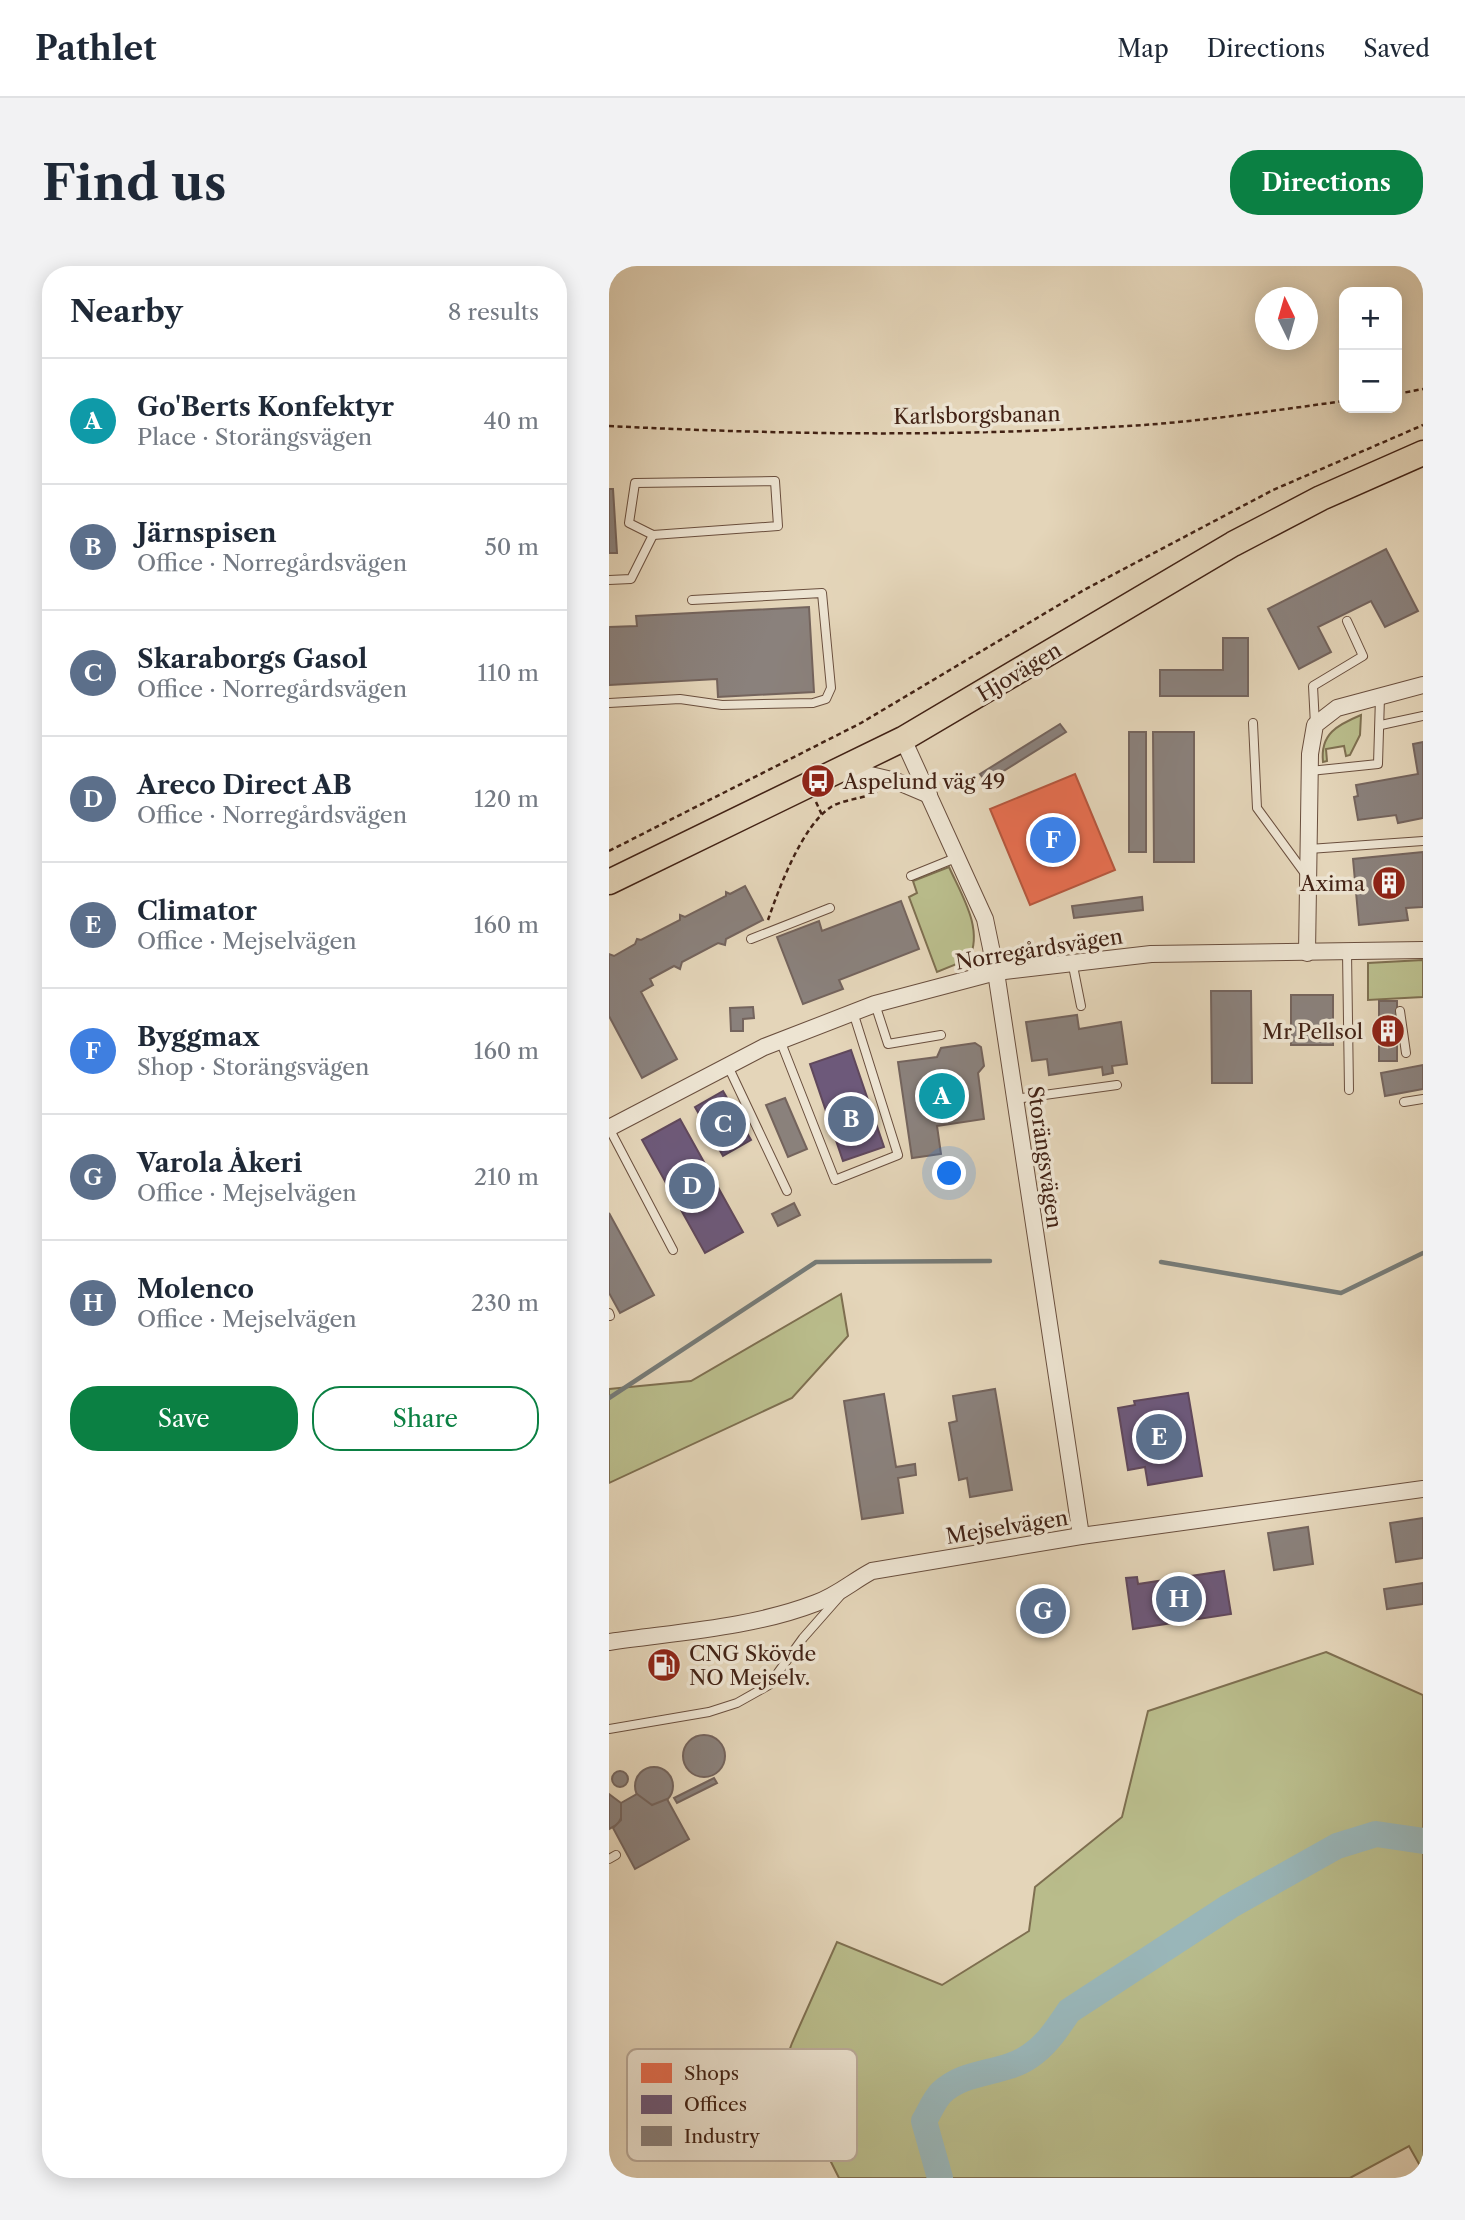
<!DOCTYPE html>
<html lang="en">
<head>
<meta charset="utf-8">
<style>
  :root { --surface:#fff; --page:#f2f2f3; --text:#1f2937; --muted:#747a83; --line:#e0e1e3; --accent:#0b8043 }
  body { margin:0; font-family:"Libre Caslon Text",serif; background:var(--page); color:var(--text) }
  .controls { position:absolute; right:21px; top:21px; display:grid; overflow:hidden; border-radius:14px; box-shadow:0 4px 18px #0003 }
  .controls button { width:63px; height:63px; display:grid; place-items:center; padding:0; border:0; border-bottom:2px solid var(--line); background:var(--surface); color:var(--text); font:35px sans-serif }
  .compass { position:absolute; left:646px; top:21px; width:63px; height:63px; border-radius:50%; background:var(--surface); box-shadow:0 4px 18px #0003; rotate:355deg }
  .you { position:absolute; left:341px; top:908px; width:24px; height:24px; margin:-18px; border:5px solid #fff; border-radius:50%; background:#1a73e8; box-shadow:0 0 0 10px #1a73e833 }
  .badge { display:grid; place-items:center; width:46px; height:46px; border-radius:50%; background:var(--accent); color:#fff; font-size:23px; font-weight:700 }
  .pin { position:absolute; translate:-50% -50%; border:4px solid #fff; box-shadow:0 2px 7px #0006 }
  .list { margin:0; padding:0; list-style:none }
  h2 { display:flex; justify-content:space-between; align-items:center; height:91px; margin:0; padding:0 28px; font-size:30px }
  h2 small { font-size:23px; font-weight:400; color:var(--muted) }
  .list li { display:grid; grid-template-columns:46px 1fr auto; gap:21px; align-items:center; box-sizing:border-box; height:126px; padding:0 28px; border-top:2px solid var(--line) }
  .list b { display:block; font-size:26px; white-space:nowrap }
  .list p { margin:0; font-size:23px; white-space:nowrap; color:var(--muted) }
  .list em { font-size:23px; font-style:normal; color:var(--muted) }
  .actions { display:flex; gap:14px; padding:21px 28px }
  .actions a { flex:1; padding:16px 0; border:2px solid var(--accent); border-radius:28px; text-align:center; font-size:24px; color:var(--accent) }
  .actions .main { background:var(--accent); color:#fff }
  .map { position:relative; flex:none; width:814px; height:1912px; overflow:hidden; border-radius:28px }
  header { display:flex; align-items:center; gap:42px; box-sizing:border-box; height:98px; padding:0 35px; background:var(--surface); border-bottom:2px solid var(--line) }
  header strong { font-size:33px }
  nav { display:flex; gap:38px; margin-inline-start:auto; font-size:24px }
  .intro { display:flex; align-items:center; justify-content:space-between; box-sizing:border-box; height:168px; padding:0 42px }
  h1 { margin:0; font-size:49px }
  .button { padding:18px 32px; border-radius:28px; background:var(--accent); color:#fff; font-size:24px; font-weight:700 }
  main { display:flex; gap:42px; padding:0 42px }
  aside { flex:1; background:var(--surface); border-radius:28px; box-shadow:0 4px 18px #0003 }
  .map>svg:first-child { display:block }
  .green { fill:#b9bc8b; stroke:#7e6f50; stroke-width:2 }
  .shops { fill:#e76f51; stroke:#b6583f; stroke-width:2 }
  .offices { fill:#6d597a; stroke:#60485c; stroke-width:2 }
  .industry { fill:#8a817c; stroke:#74645d; stroke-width:2 }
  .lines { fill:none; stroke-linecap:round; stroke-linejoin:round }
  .stream { stroke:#767b77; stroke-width:4.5 }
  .river { stroke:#99b6b9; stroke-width:26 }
  .lane-casing { stroke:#6a4f3e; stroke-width:10 }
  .street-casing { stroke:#6a4f3e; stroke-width:18 }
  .primary-casing { stroke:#422215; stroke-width:27 }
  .path { stroke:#422215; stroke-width:2.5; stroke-dasharray:5 3.5; stroke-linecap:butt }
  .lane { stroke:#ede4d2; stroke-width:8 }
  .street { stroke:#ede4d2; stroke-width:16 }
  .primary { stroke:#e4d5b9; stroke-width:24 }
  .labels { text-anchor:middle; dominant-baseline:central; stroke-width:7; stroke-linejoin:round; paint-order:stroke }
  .street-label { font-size:21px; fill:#422215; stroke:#ede4d2 }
  .poi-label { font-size:21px; fill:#422215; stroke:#ede4d2; text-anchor:start }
  .key { fill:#ede4d2; stroke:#baaa99; stroke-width:2 }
  .key-label { font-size:19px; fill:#422215 }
</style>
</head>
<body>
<header>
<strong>Pathlet</strong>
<nav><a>Map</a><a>Directions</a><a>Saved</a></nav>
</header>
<div class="intro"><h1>Find us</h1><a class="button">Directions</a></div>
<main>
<aside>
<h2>Nearby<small>8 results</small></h2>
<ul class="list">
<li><span class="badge" style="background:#0f9aa8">A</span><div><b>Go'Berts Konfektyr</b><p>Place · Storängsvägen</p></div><em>40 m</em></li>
<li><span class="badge" style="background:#5c6f8a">B</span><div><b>Järnspisen</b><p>Office · Norregårdsvägen</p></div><em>50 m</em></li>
<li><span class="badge" style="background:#5c6f8a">C</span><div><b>Skaraborgs Gasol</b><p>Office · Norregårdsvägen</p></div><em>110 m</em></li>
<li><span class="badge" style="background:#5c6f8a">D</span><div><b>Areco Direct AB</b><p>Office · Norregårdsvägen</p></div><em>120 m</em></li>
<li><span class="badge" style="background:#5c6f8a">E</span><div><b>Climator</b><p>Office · Mejselvägen</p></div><em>160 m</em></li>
<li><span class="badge" style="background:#3f7fe0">F</span><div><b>Byggmax</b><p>Shop · Storängsvägen</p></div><em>160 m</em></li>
<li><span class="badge" style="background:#5c6f8a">G</span><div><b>Varola Åkeri</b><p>Office · Mejselvägen</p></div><em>210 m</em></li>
<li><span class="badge" style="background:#5c6f8a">H</span><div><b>Molenco</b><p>Office · Mejselvägen</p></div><em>230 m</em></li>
</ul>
<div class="actions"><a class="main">Save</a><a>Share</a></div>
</aside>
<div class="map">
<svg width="814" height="1912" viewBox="0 0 814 1912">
  <rect width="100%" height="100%" fill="#e4d5b9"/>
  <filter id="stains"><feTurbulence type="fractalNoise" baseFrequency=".00286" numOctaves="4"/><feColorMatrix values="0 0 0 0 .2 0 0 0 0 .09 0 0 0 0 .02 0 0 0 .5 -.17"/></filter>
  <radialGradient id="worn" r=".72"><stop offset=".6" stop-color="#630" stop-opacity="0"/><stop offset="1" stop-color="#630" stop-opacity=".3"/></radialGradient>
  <g class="green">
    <path d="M752,449L751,469L741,489L737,490L735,480L717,483L718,495L714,496C711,468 728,459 752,449Z"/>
    <path d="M340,601C352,628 375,663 360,693L328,706L300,631L308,627L304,615Z"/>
    <polygon points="814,694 814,731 759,734 759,697"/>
    <polygon points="232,1028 239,1070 183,1132 0,1217 0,1123 82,1115"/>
    <polygon points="717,1386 814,1429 814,1905 800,1880 741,1912 230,1912 202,1856 154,1857 183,1777 228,1676 333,1719 420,1665 426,1621 513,1551 539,1445"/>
  </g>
  <polygon class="shops" points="466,508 506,604 421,639 381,543"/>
  <g class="offices">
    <polygon points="242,784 275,881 234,895 201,798"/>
    <polygon points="114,825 142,874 114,890 86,841"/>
    <polygon points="71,853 134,966 96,987 33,874"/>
    <polygon points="579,1127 593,1210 539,1219 536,1201 519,1204 509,1142 526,1139 525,1135"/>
    <polygon points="615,1305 622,1348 524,1363 517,1312 528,1311 529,1318"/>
    <polygon points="455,1330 458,1354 414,1360 411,1336"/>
  </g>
  <g class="industry">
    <polygon points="0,223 4,223 8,287 0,287"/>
    <polygon points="777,283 809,345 776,361 762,335 709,361 722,386 690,403 659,343"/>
    <polygon points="200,341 205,426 109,431 108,413 0,419 0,361 28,360 27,350"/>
    <polygon points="614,372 639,372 639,430 551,430 551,404 614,404"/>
    <polygon points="451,458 457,466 377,516 371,508"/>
    <rect x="520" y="466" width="17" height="120"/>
    <polygon points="544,466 585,466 585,596 545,596"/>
    <polygon points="814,476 814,552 789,557 787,549 749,554 745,531 749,530 747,519 809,508 804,478"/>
    <polygon points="814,586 814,641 797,642 799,654 750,659 744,593"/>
    <polygon points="136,620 154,654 117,673 116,679 109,677 73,696 71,703 65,700 41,713 44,719 32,726 68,793 33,812 0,750 0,688 5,690 26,678 28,673 32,674 71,654 71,649 76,651 117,630 117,626 121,628"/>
    <polygon points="533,631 534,644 465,652 463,640"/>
    <polygon points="292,635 310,683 230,714 234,723 194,738 168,671 210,655 213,665"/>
    <polygon points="602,725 642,725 643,817 603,817"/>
    <rect x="682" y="729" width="42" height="50"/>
    <rect x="770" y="735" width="18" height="60"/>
    <polygon points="144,741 145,752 134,753 134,765 122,765 121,742"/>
    <polygon points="468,749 470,763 512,756 518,798 503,800 504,807 494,809 493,801 440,809 438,793 423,795 417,756"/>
    <polygon points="366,777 372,781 375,800 369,807 375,853 328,860 332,888 303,892 289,796 328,791 332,782"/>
    <polygon points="814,799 814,823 776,830 772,807"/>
    <polygon points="176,832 198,883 179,891 157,839"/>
    <polygon points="185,937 191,949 169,960 163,948"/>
    <polygon points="0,947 45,1029 11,1047 0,1027"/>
    <polygon points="386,1123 403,1224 361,1231 358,1212 350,1214 340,1157 348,1155 344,1130"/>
    <polygon points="275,1128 287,1201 306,1198 307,1209 289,1212 294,1247 253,1253 235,1135"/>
    <polygon points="814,1252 814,1292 787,1296 781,1257"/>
    <polygon points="699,1261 704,1298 665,1304 659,1267"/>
    <polygon points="814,1317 814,1338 778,1343 775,1323"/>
    <circle cx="95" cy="1490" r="21"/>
    <circle cx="45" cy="1520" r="19"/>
    <circle cx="11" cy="1513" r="8"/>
    <polygon points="105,1512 108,1517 68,1537 65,1532"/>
    <polygon points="0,1528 12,1537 14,1548 9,1558 0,1563"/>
    <polygon points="28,1528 43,1539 58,1533 80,1573 26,1603 4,1562 12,1554 12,1537"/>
  </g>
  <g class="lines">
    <g class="stream">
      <polyline points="552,996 732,1027 814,987"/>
      <polyline points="0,1132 207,996 381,995"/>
    </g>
    <path class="river" d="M331,1912L315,1855C320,1847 325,1834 332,1827C357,1803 394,1809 421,1790C438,1779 449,1761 460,1745L621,1640L728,1580L767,1568L814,1575"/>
    <g class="lane-casing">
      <g id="lane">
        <polygon points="166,215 169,260 44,269 20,257 26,217"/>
        <polyline points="0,314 22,313 44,269"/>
        <polyline points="0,437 71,433 113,439 204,437 217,433 222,422 213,327 83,334"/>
        <polyline points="644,457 648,542 697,609"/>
        <polyline points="706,459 704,420 754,390 738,355"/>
        <polyline points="772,459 814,450"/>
        <polyline points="701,505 769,498 771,431"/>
        <polyline points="700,583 814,575"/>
        <polyline points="302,610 349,591"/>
        <polyline points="142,673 221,642"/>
        <polyline points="738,686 740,824"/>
        <polyline points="463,695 472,740"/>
        <polyline points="266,738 279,778 332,769"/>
        <polyline points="791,745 797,787"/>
        <polyline points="171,774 226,914 289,889 244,746"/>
        <polyline points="118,798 178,925"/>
        <polyline points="406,833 508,819"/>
        <polyline points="795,836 814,833"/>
        <polyline points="0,862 64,984"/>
        <polyline points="0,1047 1,1050"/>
        <polyline points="0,1463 100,1446 128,1437 160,1419 194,1372 231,1330"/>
        <polyline points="0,1593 7,1589"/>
      </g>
    </g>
    <g class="street-casing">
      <g id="street">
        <polyline points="294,473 376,653 387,706 472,1270"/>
        <polyline points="236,503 287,515 320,529"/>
        <polyline points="698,687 701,488 706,459 728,442 814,419"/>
        <polyline points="0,862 155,781 266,738 387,706 542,688 814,684"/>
        <path d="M0,1376C68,1366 142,1362 207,1337C229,1329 244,1315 263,1305L472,1270L814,1223"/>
      </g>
    </g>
    <g class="primary-casing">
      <polyline id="primary" points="0,616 294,473 624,278 712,232 814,187"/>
    </g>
    <g class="path">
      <polyline points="788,128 814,123"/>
      <path d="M0,160C178,169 357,171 535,159C602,154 669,144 735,135"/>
      <polyline points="207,536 213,549"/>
      <polyline points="0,585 252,457 475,324 664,224 814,159"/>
      <path d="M159,654C170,622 193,560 222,541C235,533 254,533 268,526"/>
    </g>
    <use href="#lane" class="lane"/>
    <use href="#street" class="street"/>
    <use href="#primary" class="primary"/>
  </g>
  <defs>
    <g id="bus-disc" transform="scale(1.75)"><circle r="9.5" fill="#8f2418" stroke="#ede4d2"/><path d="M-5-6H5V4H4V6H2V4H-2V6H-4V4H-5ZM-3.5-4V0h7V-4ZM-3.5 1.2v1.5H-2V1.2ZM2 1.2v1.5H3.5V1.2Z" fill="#fff"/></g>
    <g id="building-disc" transform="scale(1.75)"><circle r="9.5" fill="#8f2418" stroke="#ede4d2"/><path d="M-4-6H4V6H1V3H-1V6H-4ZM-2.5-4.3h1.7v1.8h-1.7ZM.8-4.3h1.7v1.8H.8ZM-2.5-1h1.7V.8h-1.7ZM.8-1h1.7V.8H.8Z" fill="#fff"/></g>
    <g id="fuel-disc" transform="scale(1.75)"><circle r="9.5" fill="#8f2418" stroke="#ede4d2"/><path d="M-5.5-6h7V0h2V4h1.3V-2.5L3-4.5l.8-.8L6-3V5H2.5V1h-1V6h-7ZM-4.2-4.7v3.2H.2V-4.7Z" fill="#fff"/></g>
  </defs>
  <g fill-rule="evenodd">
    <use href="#bus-disc" x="209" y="515"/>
    <use href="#building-disc" x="780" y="617"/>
    <use href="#building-disc" x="779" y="765"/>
    <use href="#fuel-disc" x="55" y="1399"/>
  </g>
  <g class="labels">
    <g class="street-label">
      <text transform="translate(368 149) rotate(-1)">Karlsborgsbanan</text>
      <text transform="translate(410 406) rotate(-31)">Hjovägen</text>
      <text transform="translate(430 683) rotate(-9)">Norregårdsvägen</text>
      <text transform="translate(436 891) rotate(82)">Storängsvägen</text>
      <text transform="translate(398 1261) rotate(-9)">Mejselvägen</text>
    </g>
    <g class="poi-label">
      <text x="234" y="515">Aspelund väg 49</text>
      <text x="756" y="617" text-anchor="end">Axima</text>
      <text x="754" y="765" text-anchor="end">Mr Pellsol</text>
      <text x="80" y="1387">CNG Skövde<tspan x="80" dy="24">NO Mejselv.</tspan></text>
    </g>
  </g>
  <rect x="18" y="1783" width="230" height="112" rx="10" class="key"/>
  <rect x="32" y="1797" width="31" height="20" fill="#e76f51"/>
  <rect x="32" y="1829" width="31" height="19" fill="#6d597a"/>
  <rect x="32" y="1860" width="31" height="20" fill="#8a817c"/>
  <g class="key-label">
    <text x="75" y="1814">Shops</text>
    <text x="75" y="1845">Offices</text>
    <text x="75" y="1877">Industry</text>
  </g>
  <rect width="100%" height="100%" filter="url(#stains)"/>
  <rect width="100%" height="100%" fill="url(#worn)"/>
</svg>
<div class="controls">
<button>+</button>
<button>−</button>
</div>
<svg class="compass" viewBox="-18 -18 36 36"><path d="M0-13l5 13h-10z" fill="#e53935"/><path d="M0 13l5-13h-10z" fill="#747a83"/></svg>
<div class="you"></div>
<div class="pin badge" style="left:333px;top:830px;background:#0f9aa8">A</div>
<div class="pin badge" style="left:242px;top:853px;background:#5c6f8a">B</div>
<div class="pin badge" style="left:114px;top:858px;background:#5c6f8a">C</div>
<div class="pin badge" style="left:83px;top:920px;background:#5c6f8a">D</div>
<div class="pin badge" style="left:550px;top:1171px;background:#5c6f8a">E</div>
<div class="pin badge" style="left:444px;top:574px;background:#3f7fe0">F</div>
<div class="pin badge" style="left:434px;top:1345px;background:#5c6f8a">G</div>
<div class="pin badge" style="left:570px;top:1333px;background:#5c6f8a">H</div>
</div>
</main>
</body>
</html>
